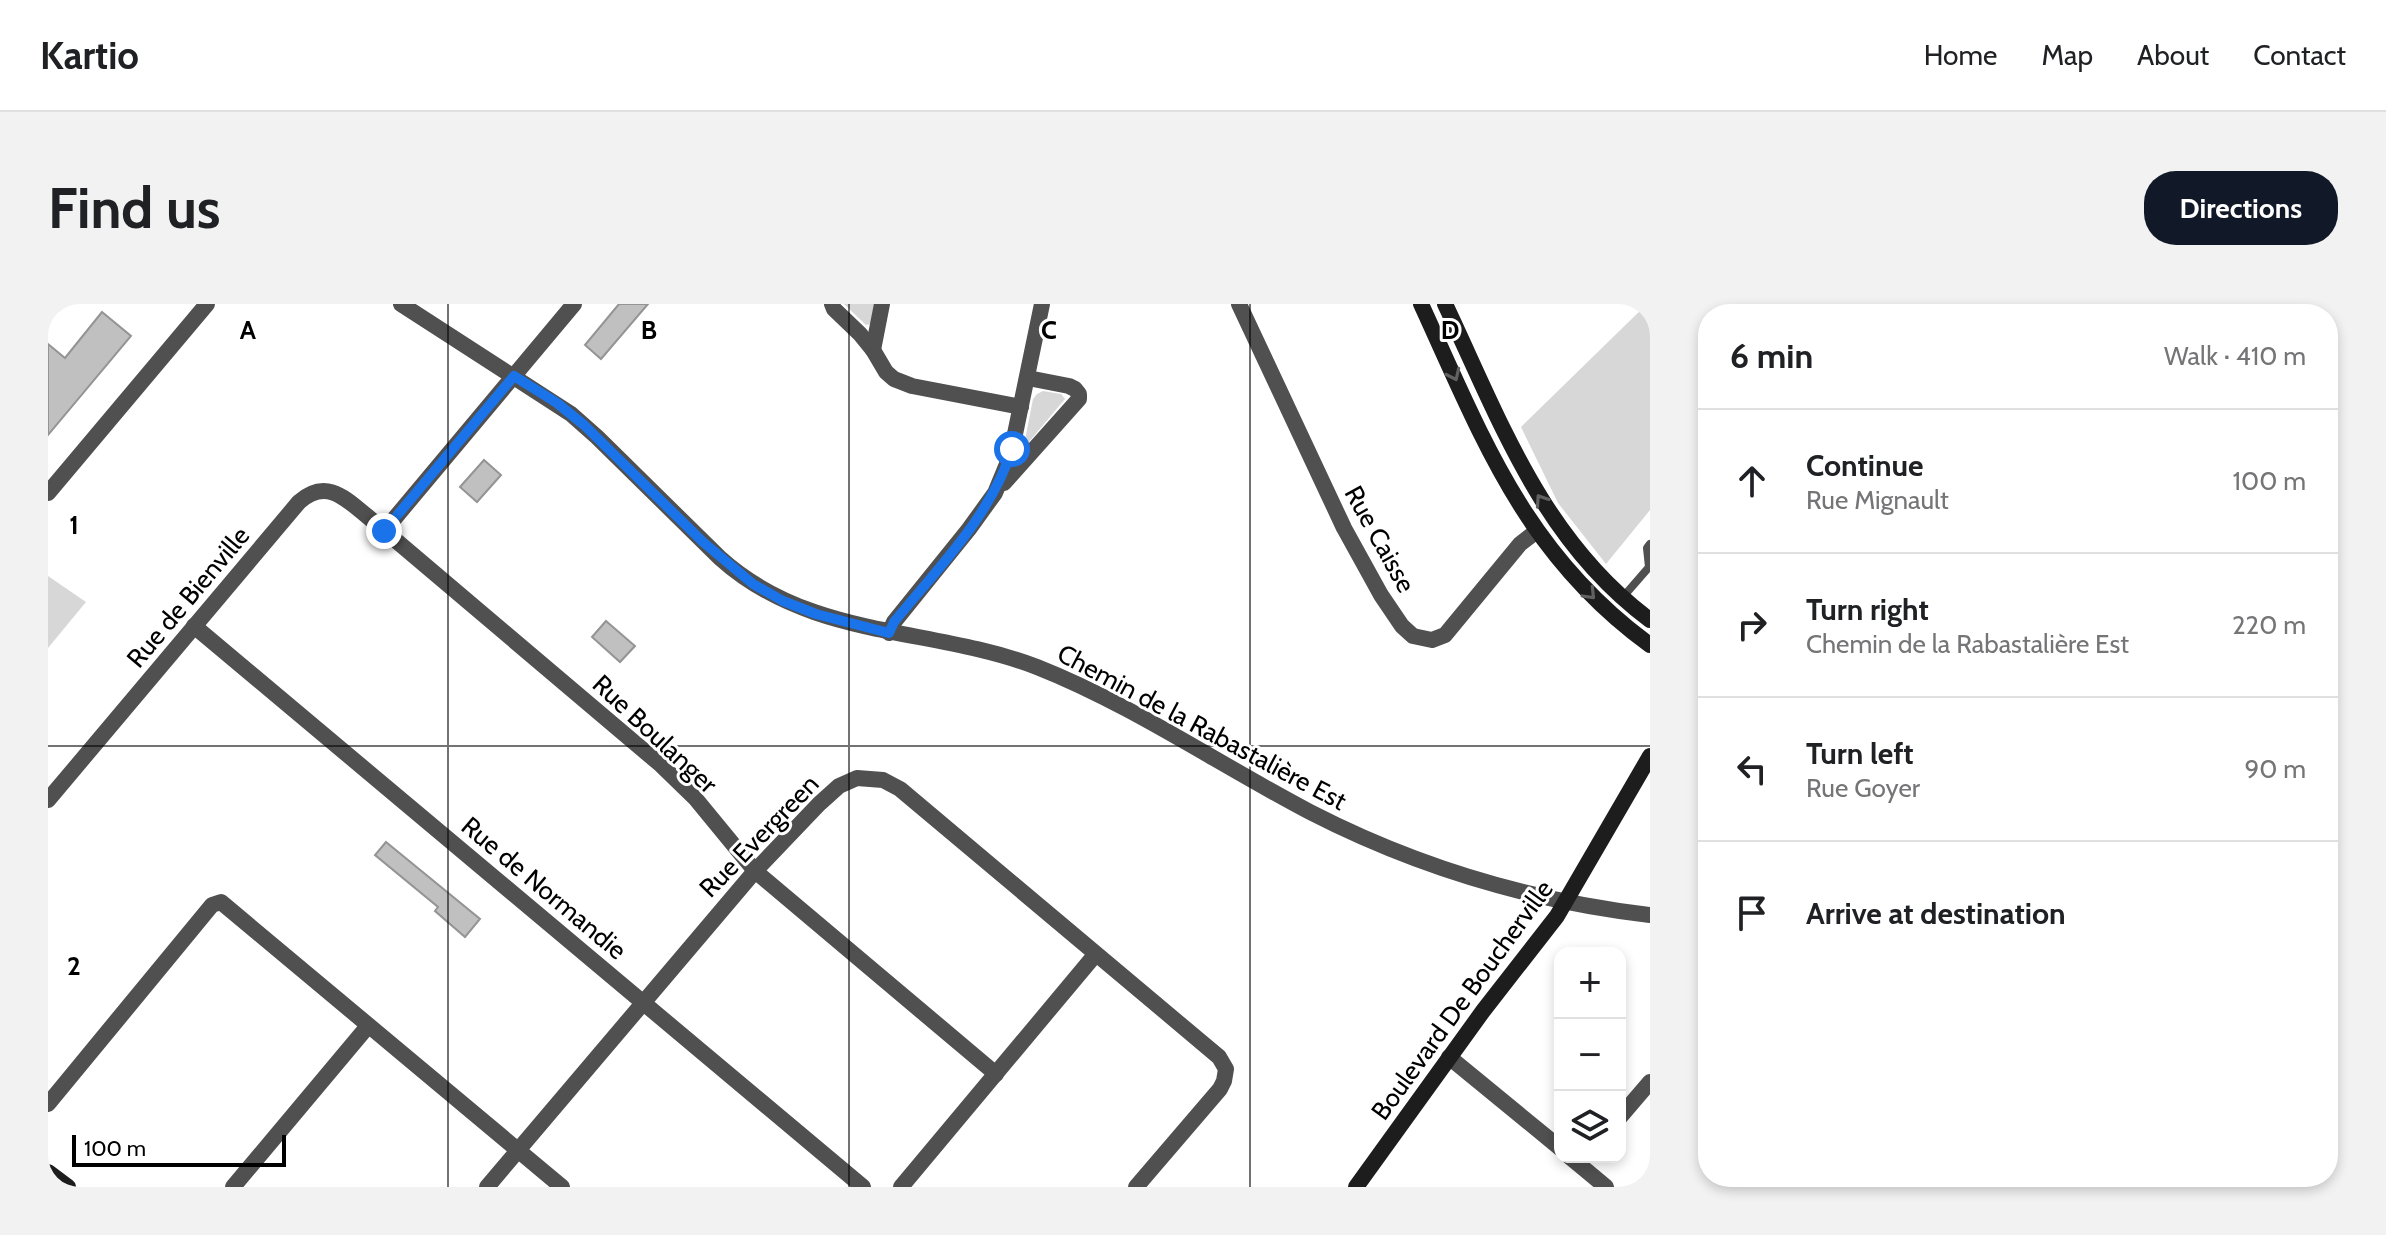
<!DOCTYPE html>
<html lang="en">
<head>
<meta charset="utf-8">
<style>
  :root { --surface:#fff; --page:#f2f2f2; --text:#202124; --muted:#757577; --line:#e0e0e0; --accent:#111827 }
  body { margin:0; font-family:Cabin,sans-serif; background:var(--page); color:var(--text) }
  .controls { position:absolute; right:24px; bottom:24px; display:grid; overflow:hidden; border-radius:16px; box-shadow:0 4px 12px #0003 }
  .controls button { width:72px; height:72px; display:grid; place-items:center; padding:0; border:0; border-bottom:2px solid var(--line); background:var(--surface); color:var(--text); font:40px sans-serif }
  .scale { position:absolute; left:24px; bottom:20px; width:214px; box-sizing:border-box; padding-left:8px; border:4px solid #000; border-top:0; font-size:22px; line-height:28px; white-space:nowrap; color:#000; -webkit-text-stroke:6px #fff; paint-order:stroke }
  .stop { position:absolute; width:24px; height:24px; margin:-18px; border:6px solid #1a73e8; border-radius:50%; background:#fff }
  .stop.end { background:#1a73e8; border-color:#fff; box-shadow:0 2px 8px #0008 }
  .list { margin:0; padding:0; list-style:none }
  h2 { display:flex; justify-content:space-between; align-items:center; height:104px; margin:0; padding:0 32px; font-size:34px }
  h2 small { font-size:26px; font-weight:400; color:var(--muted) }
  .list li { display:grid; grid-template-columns:52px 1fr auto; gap:24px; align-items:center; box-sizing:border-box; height:144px; padding:0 32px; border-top:2px solid var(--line) }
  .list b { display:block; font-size:30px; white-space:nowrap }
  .list p { margin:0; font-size:26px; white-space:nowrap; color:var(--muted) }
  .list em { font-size:26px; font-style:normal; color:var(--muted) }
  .icon { flex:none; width:44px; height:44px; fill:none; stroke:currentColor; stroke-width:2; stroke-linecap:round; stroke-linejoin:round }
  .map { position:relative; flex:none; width:1602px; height:883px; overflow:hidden; border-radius:32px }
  header { display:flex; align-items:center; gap:48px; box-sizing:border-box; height:112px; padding:0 40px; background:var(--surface); border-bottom:2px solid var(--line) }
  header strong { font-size:38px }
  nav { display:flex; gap:44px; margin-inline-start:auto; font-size:28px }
  .intro { display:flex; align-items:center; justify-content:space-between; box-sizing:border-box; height:192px; padding:0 48px }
  h1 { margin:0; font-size:56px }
  .button { padding:20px 36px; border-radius:32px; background:var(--accent); color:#fff; font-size:28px; font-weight:700 }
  main { display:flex; gap:48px; padding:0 48px }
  aside { flex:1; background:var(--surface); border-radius:32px; box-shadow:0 4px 12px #0003 }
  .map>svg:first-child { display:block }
  .green { fill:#d7d7d7 }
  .building { fill:#c0c0c0; stroke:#949494; stroke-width:2 }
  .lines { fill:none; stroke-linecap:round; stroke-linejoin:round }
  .lane { stroke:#505050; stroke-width:8 }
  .street { stroke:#505050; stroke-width:16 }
  .secondary { stroke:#1d1d1d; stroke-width:16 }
  .oneway { stroke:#616161 }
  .route { stroke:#1a73e8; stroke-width:10 }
  .grid { fill:none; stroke:#000; stroke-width:2; stroke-opacity:0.55 }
  .labels { text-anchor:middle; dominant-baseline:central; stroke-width:6; stroke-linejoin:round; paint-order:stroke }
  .street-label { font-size:26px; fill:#000; stroke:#fff }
  .grid-label { font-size:26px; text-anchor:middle; font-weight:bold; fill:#000; stroke:#fff; stroke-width:6; stroke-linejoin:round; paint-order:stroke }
</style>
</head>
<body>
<header>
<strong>Kartio</strong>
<nav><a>Home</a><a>Map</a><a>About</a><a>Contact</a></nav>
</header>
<div class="intro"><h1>Find us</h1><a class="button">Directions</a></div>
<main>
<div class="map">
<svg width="1602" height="883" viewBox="0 0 1602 883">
  <rect width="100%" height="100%" fill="#fff"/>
  <g class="green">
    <polygon points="796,0 826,0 823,20 818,21"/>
    <polygon points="1599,0 1602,0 1602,206 1558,260 1510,199 1473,123"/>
    <polygon points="995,87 1013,90 1017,95 980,139 977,136 985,95 989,90"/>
    <polygon points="0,272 38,298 0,344"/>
  </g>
  <g class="building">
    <polygon points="571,0 600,0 553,55 537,41"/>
    <polygon points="54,8 83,32 0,131 0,40 17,54"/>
    <polygon points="436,156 453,171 429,198 412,183"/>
    <polygon points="558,317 587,342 572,358 544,333"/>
    <polygon points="338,538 432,615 417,633 387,607 390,603 327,551"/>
  </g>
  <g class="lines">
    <polyline class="lane" points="1575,293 1601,263 1599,244 1602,240"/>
    <g class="street">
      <path d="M353,0L523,110L549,133L672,254C763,336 882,322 989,363C1083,400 1172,461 1262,508C1369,563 1483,597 1602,611"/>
      <polyline points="784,0 786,5 812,30 825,46 838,68 846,75 864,82 973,103"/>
      <polyline points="1191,0 1296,224 1333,291 1354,322 1365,332 1384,336 1397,331 1472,240 1489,227"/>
      <polyline points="825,46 834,0"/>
      <polyline points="956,179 1031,95 1031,90 1027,85 1021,82 980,74"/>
      <polyline points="0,189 159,0"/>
      <polyline points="336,227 526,0"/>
      <polyline points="146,322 815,883"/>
      <polyline points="841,329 846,318 921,225 947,189 959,160 967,130 994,0"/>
      <path d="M0,496L251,198C278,174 297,194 319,212L613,461L647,494L707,567L948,770"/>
      <polyline points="1401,753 1512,844"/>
      <polyline points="0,800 164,601 173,598 514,883"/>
      <polyline points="1572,813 1602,778"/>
      <polyline points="1522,853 1558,883"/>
      <polyline points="185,883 320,722"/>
      <polyline points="439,883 707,567 771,500 791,482 809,474 835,476 852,485 1171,753 1178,765 1176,777 1172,785 1088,883"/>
      <polyline points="853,883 1047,651"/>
    </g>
    <g class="secondary">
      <path d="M1373,0C1435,135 1477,250 1602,341"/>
      <path d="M1397,0C1452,116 1494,236 1602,316"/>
      <polyline points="0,868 20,883"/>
      <polyline points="1308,883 1435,707 1509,612 1602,452"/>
    </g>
  </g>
  <defs><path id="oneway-chevron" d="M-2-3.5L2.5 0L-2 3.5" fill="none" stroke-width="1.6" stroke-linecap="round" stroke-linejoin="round" transform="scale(2)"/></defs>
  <g class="oneway">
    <use href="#oneway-chevron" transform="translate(1406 71) rotate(65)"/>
    <use href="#oneway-chevron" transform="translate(1493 196) rotate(-124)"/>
    <use href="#oneway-chevron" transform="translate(1542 290) rotate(46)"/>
  </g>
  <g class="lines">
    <path class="route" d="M336,227L466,72L509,99L536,121L655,238L705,280L735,297L768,310L841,329L846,318C889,265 943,212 964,145"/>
  </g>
  <path class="grid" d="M400,0V883M801,0V883M1202,0V883M0,442H1602"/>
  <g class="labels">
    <g class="street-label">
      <text transform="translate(1332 235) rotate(61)">Rue Caisse</text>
      <text transform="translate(140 293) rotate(-50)">Rue de Bienville</text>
      <text transform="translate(1154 423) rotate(28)">Chemin de la Rabastalière Est</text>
      <text transform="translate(607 430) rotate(43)">Rue Boulanger</text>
      <text transform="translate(711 532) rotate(-46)">Rue Evergreen</text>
      <text transform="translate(496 584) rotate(40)">Rue de Normandie</text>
      <text transform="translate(1414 696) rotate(-54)">Boulevard De Boucherville</text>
    </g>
  </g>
  <g class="grid-label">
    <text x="200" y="35">A</text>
    <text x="601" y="35">B</text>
    <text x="1001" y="35">C</text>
    <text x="1402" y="35">D</text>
    <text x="26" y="230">1</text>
    <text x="26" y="671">2</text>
  </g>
</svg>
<div class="controls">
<button>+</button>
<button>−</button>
<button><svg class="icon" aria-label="layers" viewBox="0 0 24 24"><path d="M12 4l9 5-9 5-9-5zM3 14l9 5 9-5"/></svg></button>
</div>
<div class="scale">100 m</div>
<div class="stop" style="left:964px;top:145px"></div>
<div class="stop end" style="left:336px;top:227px"></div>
</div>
<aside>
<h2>6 min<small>Walk · 410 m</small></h2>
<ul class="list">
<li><svg class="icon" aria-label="ahead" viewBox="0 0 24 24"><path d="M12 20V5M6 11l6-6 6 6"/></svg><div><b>Continue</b><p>Rue Mignault</p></div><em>100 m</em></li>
<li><svg class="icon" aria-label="right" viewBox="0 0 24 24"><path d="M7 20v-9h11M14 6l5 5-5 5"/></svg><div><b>Turn right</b><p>Chemin de la Rabastalière Est</p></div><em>220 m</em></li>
<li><svg class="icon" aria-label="left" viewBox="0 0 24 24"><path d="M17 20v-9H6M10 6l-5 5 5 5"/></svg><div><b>Turn left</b><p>Rue Goyer</p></div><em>90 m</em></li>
<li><svg class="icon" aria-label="arrive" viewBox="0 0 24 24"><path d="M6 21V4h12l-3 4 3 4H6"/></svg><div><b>Arrive at destination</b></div></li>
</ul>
</aside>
</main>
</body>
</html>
